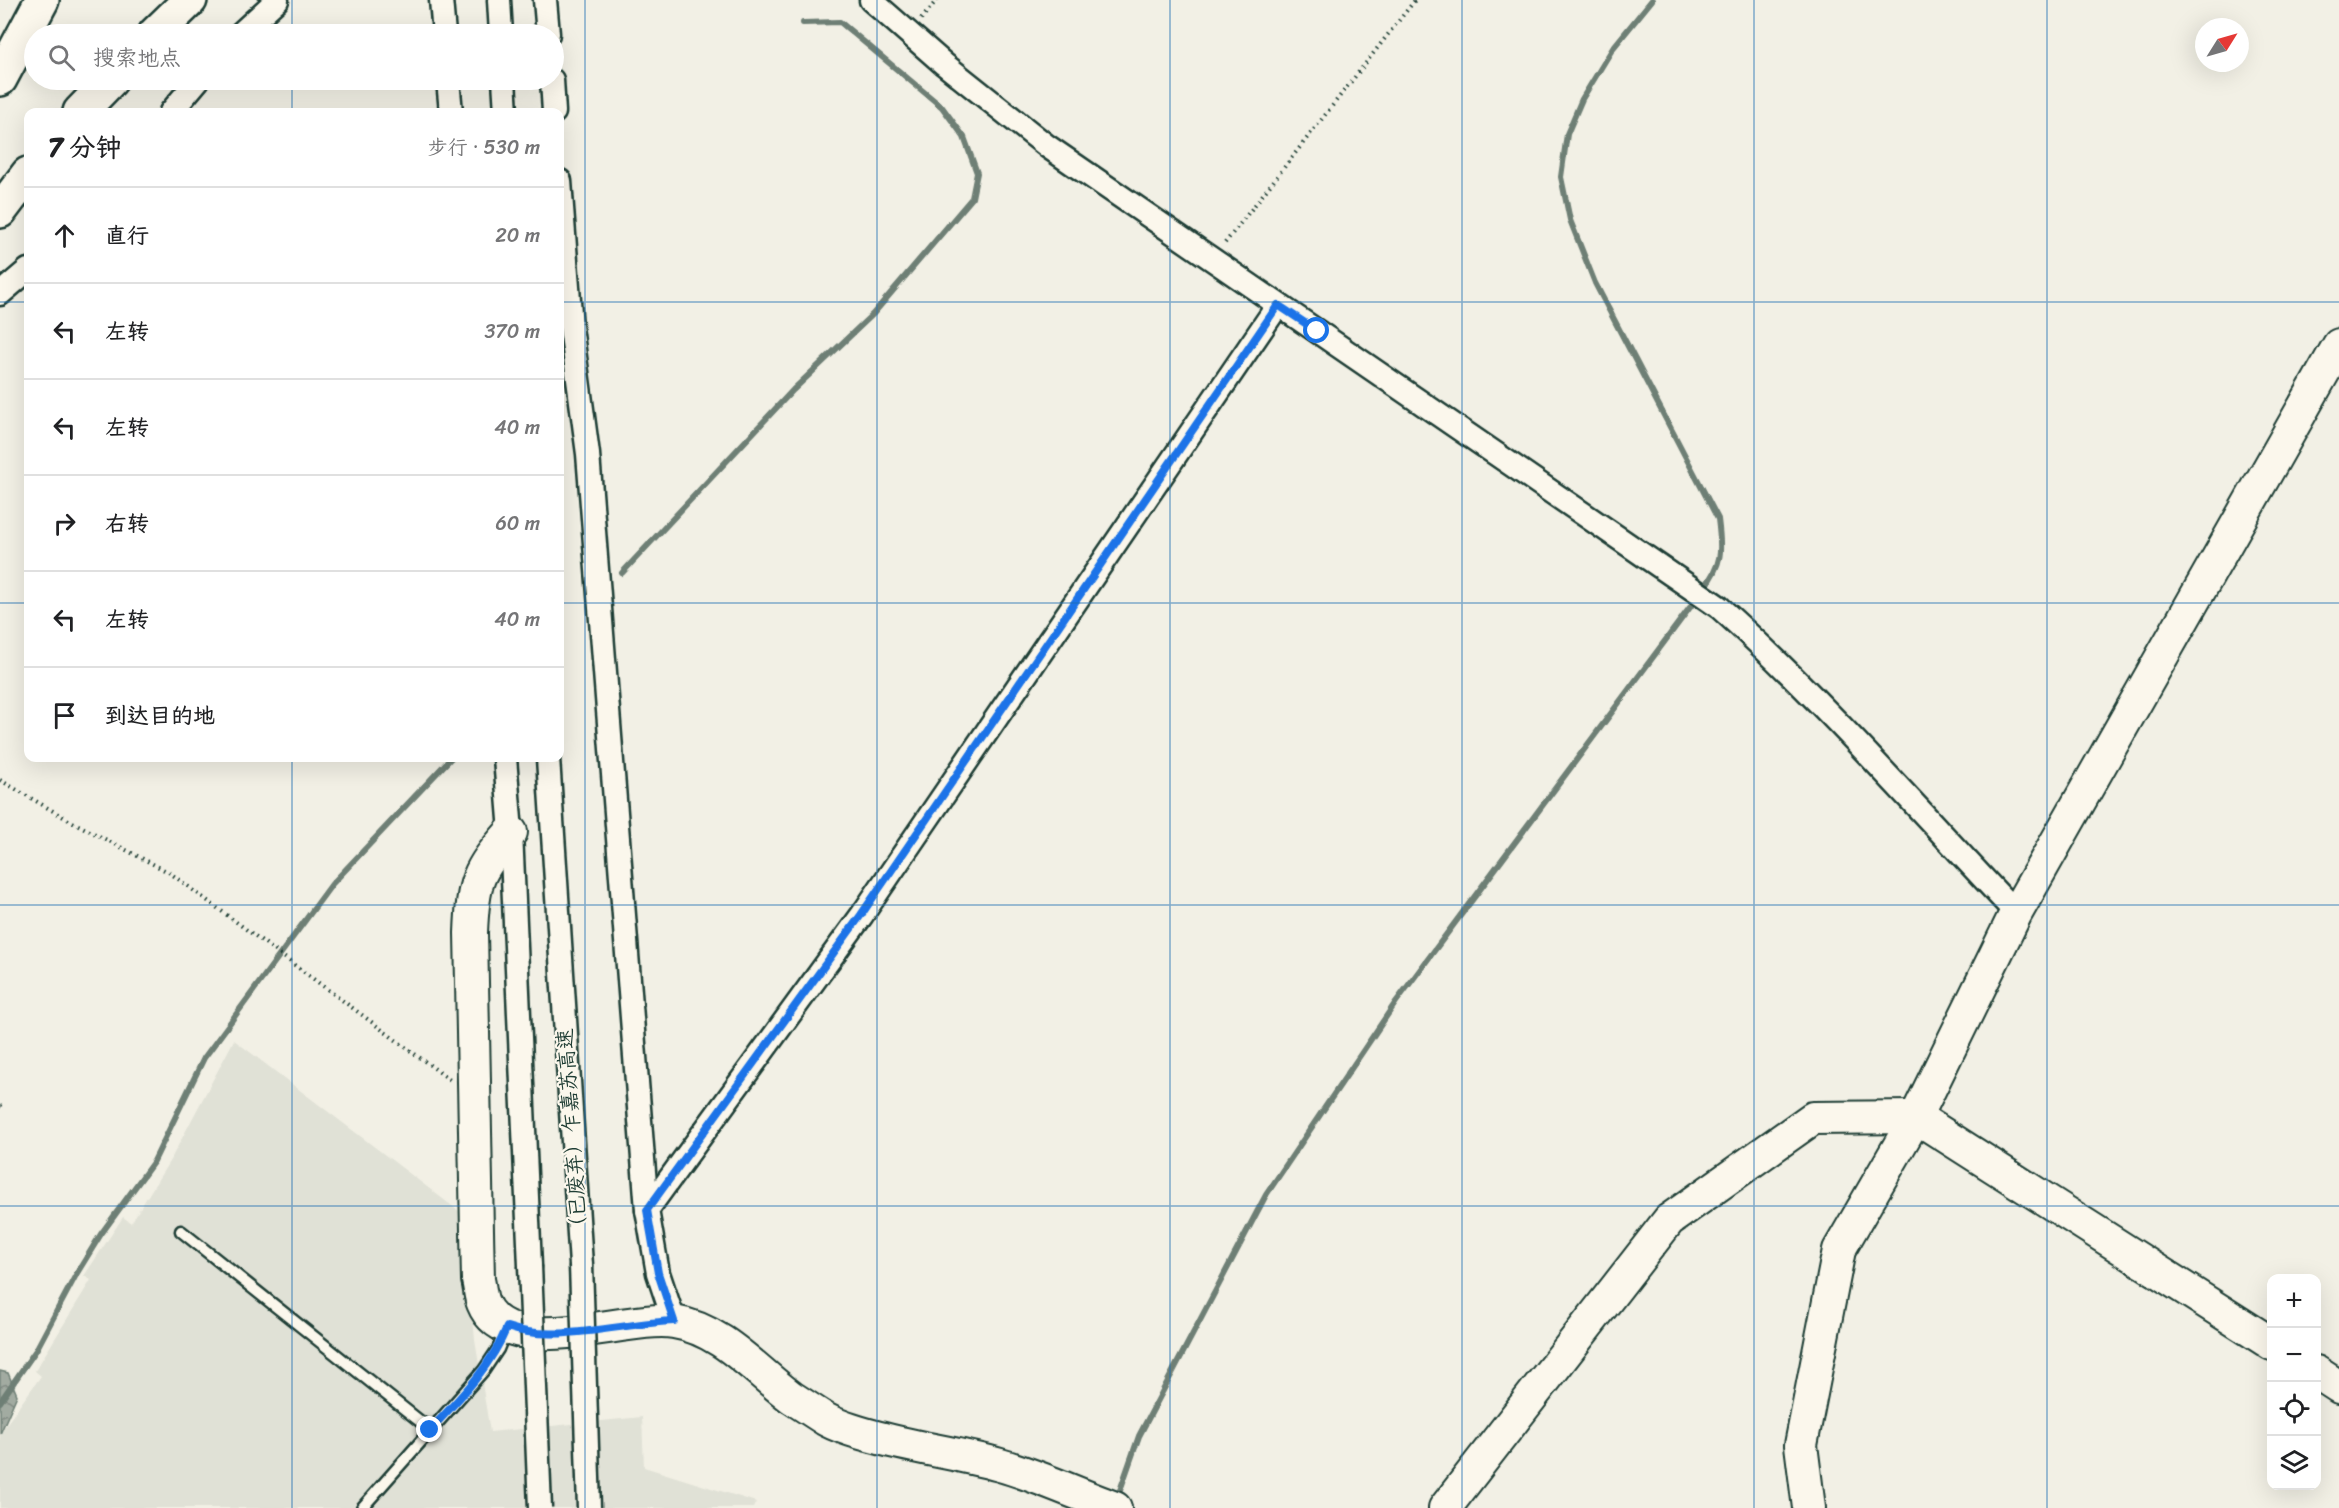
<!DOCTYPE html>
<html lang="zh">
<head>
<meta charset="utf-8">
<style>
  :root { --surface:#fff; --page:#f6f6f6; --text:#202124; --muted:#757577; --line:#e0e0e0 }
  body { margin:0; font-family:Sriracha,"LXGW WenKai TC",sans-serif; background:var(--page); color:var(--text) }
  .controls { position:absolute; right:18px; bottom:18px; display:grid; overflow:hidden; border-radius:12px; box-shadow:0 6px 24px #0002 }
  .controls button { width:54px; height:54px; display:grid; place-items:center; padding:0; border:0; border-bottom:2px solid var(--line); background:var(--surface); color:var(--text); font:30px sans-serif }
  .compass { position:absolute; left:2195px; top:18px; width:54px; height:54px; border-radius:50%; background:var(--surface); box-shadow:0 6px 24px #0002; rotate:53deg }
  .stop { position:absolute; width:18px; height:18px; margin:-14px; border:4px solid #1a73e8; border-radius:50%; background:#fff }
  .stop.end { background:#1a73e8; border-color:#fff; box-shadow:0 2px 6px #0008 }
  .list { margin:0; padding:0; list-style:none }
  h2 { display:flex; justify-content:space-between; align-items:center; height:78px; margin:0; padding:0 24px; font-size:26px }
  h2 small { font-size:20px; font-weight:400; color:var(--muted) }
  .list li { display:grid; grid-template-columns:39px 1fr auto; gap:18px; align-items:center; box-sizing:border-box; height:96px; padding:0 24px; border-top:2px solid var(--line) }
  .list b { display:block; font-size:22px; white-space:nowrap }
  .list em { font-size:20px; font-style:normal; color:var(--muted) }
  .icon { flex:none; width:33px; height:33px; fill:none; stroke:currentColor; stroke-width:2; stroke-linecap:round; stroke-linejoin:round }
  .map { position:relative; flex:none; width:2339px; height:1508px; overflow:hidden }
  .search { position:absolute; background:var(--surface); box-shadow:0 6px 24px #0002; left:24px; top:24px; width:540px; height:66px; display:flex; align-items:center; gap:15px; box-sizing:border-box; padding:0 21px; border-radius:33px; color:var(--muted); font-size:22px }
  .panel { position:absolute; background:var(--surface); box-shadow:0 6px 24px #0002; left:24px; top:108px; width:540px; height:654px; border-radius:12px }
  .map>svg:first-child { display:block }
  .built { fill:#e0e1d6 }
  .water { fill:url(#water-waves); stroke:#6e7f75; stroke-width:1.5 }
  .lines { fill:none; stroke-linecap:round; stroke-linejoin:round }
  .stream { stroke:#6e7f75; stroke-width:6 }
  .lane-casing { stroke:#1f3d34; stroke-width:15 }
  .street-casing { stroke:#1f3d34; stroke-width:27 }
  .secondary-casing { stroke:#1f3d34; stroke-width:36 }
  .highway-casing { stroke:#1f3d34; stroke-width:38 }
  .path { stroke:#1f3d34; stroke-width:4; stroke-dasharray:1.5 4.5; stroke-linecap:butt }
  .lane { stroke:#fbf7ec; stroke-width:10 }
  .street { stroke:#fbf7ec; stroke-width:22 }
  .secondary { stroke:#fbf7ec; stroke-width:32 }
  .highway { stroke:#fbf7ec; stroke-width:33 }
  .street-bridge-casing { stroke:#1f3d34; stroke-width:27; stroke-linecap:butt }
  .street-bridge { stroke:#fbf7ec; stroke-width:22 }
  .route { stroke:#1a73e8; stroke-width:8 }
  .grid { fill:none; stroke:#1f6fb2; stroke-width:1.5; stroke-opacity:0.55 }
  .labels { text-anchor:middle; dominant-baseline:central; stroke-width:4.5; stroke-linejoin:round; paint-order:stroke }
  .street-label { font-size:21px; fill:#1f3d34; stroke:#fbf7ec }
</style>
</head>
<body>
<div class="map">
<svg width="2339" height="1508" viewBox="0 0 2339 1508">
  <defs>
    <pattern id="water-waves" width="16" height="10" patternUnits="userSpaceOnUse" patternTransform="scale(1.5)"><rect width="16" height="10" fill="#a2aba1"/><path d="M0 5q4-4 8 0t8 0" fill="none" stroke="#838c84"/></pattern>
  </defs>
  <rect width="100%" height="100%" fill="#f2f0e5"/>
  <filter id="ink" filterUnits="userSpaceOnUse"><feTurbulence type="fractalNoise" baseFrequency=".0167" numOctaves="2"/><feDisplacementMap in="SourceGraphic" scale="12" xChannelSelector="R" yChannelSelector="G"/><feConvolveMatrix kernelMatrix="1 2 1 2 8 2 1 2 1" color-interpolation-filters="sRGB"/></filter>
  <g filter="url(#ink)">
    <polygon class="built" points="234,1040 464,1215 475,1340 490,1432 642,1417 644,1467 756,1502 753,1508 0,1508 0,1433 41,1376 35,1371 91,1280 84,1276 123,1217 131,1223 172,1157"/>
    <polygon class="water" points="0,1371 8,1373 17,1395 0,1434"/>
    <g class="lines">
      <g class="stream">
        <path d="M1652,0L1613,48L1582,99L1567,134L1561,177L1570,220L1595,283L1718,519C1722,551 1723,563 1703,589"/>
        <polyline points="622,573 793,390 873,314 972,198 977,173 964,137 942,107 840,22 803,23"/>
        <polyline points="0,1402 36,1350 77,1273 101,1234 154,1161 204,1058 332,884 451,758"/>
        <polyline points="1117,1499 1139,1436 1266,1195 1396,1002 1697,598"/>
      </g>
      <g class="lane-casing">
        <g id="lane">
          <polyline points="181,1231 431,1430"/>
          <polyline points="362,1508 484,1370 498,1349 507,1327"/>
        </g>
      </g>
      <g class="street-casing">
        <g id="street">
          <polyline points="441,0 444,34"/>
          <polyline points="499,0 501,34"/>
          <polyline points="545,0 548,34"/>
          <path d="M871,0L944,64L1047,146L1719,607C1825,702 1918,810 2016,913"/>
          <polyline points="240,34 277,0"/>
          <polyline points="448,80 451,112"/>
          <polyline points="504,80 506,112"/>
          <polyline points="552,80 554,112"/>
          <polyline points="171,112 198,80"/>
          <polyline points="560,181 571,327 588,454 647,1210 658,1273 674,1321"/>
          <polyline points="0,294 28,270"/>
          <polyline points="505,758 511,832 530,1266"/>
          <polyline points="548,758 581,1265"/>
          <polyline points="647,1210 862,915 1278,305"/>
        </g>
      </g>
      <g class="secondary-casing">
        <g id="secondary">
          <path d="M511,832C477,871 473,881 471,933L478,1280C480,1287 480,1296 483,1303C507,1363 627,1314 674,1322C721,1329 755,1370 791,1397C802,1404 814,1412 825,1419C839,1427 857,1432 872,1436C914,1448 958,1453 1000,1465C1039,1476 1077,1494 1115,1508"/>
          <polyline points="2316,1372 2339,1387"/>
          <polyline points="1445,1508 1669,1220 1813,1118 1916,1117 2272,1344"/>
          <polyline points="1809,1508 1801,1445 1839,1250 1916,1117 2016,913 2339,345"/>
        </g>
      </g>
      <g class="highway-casing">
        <g id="highway">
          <polyline points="155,34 190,0"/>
          <polyline points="0,79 42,0"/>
          <polyline points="80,112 111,80"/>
          <polyline points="0,211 28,174"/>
        </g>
      </g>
      <g class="path">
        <polyline points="921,19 937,0"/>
        <polyline points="1225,243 1415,0"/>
        <polyline points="0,780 65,818 170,873 450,1080"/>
        <polyline points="0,1106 2,1107"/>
      </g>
      <use href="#lane" class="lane"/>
      <use href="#street" class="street"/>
      <use href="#secondary" class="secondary"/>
      <use href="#highway" class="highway"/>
      <g class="street-bridge-casing">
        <g id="street-bridge">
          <polyline points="581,1265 589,1508"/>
          <polyline points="530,1266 540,1508"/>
        </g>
      </g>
      <use href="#street-bridge" class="street-bridge"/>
    </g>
  </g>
  <g class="lines" filter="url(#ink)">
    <path class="route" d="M430,1430C460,1398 490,1368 507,1327C554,1344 623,1323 674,1321L658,1273L647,1210L861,915L1278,305L1317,331"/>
  </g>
  <path class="grid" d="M292,0V34M585,0V1508M877,0V1508M1170,0V1508M1462,0V1508M1754,0V1508M2047,0V1508M292,80V112M0,302H28M560,302H2339M0,603H28M560,603H2339M292,758V1508M0,905H2339M0,1206H2339"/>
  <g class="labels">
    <g class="street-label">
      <text transform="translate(572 1133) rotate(-94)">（已废弃）乍嘉苏高速</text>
    </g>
  </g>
</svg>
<div class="controls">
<button>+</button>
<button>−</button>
<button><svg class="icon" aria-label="locate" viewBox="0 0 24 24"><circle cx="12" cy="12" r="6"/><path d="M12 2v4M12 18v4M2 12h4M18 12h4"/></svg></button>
<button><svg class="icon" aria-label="layers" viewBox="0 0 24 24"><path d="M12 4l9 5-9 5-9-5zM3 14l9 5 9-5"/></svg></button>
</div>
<svg class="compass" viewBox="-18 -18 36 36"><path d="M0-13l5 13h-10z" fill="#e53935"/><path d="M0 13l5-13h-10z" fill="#757577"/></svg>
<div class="stop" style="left:1317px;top:331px"></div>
<div class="stop end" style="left:430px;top:1430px"></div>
<div class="search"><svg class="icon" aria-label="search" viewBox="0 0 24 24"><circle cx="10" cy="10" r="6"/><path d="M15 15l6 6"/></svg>搜索地点</div>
<section class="panel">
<h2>7 分钟<small>步行 · 530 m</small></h2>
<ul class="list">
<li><svg class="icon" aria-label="ahead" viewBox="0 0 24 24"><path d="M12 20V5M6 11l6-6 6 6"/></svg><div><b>直行</b></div><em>20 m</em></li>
<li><svg class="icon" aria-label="left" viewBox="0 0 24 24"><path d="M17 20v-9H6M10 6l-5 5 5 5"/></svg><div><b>左转</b></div><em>370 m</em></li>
<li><svg class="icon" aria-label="left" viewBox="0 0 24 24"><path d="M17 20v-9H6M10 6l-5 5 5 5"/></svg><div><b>左转</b></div><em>40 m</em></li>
<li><svg class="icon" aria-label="right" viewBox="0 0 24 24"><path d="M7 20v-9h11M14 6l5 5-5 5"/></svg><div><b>右转</b></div><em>60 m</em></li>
<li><svg class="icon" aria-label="left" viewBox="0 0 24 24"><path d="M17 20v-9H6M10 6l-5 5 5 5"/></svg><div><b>左转</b></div><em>40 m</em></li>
<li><svg class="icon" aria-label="arrive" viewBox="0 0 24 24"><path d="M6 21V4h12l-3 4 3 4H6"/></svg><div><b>到达目的地</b></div></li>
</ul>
</section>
</div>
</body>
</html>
